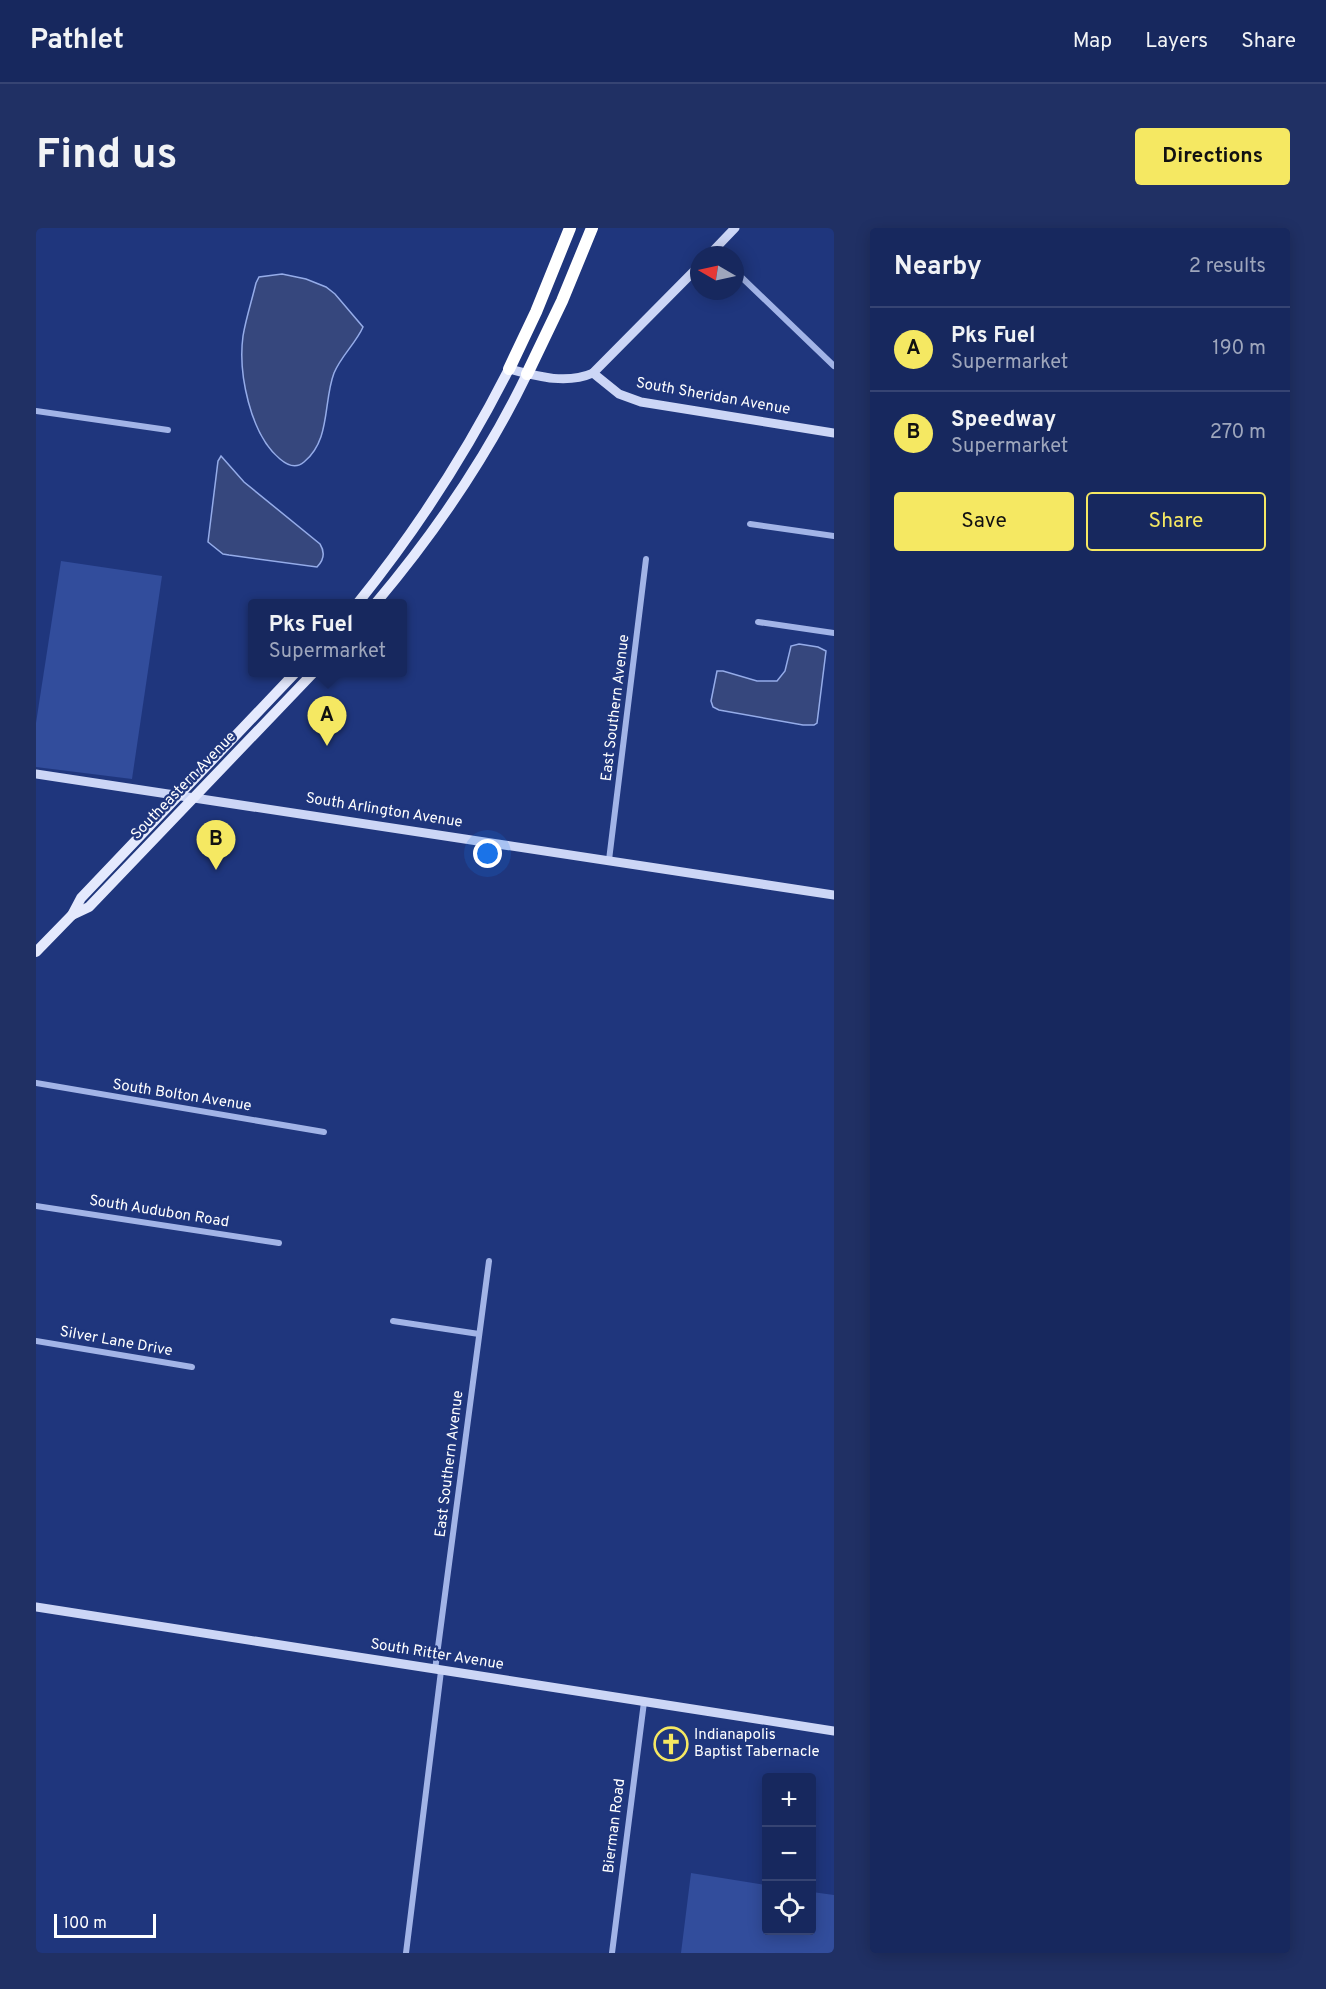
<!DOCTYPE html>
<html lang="en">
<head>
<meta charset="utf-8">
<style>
  :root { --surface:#17285e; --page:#203064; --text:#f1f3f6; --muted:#9ea6bc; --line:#364473; --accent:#f5e862 }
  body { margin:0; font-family:Overpass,sans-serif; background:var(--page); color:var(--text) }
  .controls { position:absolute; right:18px; bottom:18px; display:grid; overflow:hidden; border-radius:6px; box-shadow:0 3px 15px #0003 }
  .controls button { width:54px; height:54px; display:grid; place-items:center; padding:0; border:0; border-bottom:2px solid var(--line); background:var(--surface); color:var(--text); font:30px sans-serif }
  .compass { position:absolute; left:654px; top:18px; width:54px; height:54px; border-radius:50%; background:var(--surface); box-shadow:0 3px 15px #0003; rotate:279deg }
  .scale { position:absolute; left:18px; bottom:15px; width:102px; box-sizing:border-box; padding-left:6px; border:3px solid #fff; border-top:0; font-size:16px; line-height:21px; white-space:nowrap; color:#fff; -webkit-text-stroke:4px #1f367d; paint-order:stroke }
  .you { position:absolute; left:452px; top:626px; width:21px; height:21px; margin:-15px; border:4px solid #fff; border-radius:50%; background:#1a73e8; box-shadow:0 0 0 9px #1a73e833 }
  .badge { display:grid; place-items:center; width:39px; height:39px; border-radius:50%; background:var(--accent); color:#111; font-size:20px; font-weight:700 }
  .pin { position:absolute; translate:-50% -50px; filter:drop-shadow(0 2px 3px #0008) }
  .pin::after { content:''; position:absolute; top:32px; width:21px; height:18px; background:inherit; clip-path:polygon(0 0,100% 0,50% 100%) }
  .popup { position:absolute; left:212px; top:371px; width:159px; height:78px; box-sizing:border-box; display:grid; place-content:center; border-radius:6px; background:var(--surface); filter:drop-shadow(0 2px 4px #0005); font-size:20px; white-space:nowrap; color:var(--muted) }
  .popup b { font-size:22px; color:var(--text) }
  .popup::after { content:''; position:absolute; left:50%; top:100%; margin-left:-12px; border:12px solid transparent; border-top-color:var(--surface) }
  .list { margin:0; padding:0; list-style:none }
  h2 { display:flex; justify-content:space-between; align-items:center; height:78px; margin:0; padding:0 24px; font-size:26px }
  h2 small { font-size:20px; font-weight:400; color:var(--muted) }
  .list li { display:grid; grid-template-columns:39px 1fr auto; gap:18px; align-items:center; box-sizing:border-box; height:84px; padding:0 24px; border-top:2px solid var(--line) }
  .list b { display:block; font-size:22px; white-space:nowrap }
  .list p { margin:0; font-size:20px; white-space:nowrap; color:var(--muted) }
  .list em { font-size:20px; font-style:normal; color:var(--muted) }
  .actions { display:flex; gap:12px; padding:18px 24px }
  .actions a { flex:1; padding:14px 0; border:2px solid var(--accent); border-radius:6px; text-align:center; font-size:21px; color:var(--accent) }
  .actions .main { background:var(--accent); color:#111 }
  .icon { flex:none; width:33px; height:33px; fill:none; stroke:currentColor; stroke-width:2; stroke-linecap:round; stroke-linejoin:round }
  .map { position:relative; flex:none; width:798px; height:1725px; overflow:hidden; border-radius:6px }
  header { display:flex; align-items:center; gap:36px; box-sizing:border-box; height:84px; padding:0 30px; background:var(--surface); border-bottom:2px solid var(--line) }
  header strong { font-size:28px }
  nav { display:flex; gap:33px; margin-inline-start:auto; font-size:21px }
  .intro { display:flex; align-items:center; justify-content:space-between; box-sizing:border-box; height:144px; padding:0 36px }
  h1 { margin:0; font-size:42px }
  .button { padding:15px 27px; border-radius:6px; background:var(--accent); color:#111; font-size:21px; font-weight:700 }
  main { display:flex; gap:36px; padding:0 36px }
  aside { flex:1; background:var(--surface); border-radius:6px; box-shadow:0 3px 15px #0003 }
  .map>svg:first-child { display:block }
  .green { fill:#324d9c }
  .water { fill:#36477d; stroke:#95ace9; stroke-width:1.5 }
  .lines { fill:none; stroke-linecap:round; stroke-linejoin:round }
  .street { stroke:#a2b4e7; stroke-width:6 }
  .secondary { stroke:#ccd6f6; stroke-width:9 }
  .primary { stroke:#e4e9fd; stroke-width:10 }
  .highway { stroke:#fff; stroke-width:12 }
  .labels { text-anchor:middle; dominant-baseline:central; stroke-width:4.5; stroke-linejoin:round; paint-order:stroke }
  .street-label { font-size:15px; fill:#fff; stroke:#1f367d }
  .poi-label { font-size:15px; fill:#fff; stroke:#1f367d; text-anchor:start }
</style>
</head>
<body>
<header>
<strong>Pathlet</strong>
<nav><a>Map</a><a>Layers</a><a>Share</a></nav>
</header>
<div class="intro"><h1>Find us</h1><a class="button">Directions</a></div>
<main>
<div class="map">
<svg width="798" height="1725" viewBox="0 0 798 1725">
  <rect width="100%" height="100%" fill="#1f367d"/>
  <g class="green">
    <polygon points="25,333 126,348 96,551 0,539 0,495"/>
    <polygon points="655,1645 730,1657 730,1702 776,1702 776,1664 798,1667 798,1725 645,1725"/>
  </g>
  <g class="water">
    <path d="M246,46L270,51L290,59L299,66L327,99C320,115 305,128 298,145C287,174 295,212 268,234C260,241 251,237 244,231C214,206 202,145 207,108C210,90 216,72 220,55L223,49Z"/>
    <path d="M185,228L208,254L284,316C289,324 288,332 281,339L193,327L187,326L172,314L182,233Z"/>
    <polygon points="763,416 782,419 790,423 781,495 778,497 767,497 683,482 677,479 675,473 681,443 687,443 721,453 741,453 749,443 755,418"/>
  </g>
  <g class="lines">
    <g class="street">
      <polyline points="699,43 798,138"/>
      <polyline points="0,183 132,202"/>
      <polyline points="714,296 798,308"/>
      <polyline points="722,394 798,405"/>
      <polyline points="573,632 610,331"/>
      <polyline points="0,855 288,904"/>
      <polyline points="0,978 243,1015"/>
      <polyline points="357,1093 443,1106"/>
      <polyline points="0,1113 156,1139"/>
      <polyline points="399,1442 453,1033"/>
      <polyline points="370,1725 405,1443"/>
      <polyline points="576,1725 608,1474"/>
    </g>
    <g class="secondary">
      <polyline points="673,27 699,0"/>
      <path d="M473,141C500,148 530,157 557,145L663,38"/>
      <polyline points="557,145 583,166 605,174 798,205"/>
      <polyline points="0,546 798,667"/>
      <polyline points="0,1379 798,1503"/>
    </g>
    <g class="primary">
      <path d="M321,376C380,303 431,224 473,141"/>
      <path d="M339,376C398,306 452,227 491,146"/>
      <polyline points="36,687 53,679 278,444"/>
      <polyline points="0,724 36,687 45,670 260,444"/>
    </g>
    <g class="highway">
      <polyline points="473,141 500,84 534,0"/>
      <polyline points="491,146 526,73 556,0"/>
    </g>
  </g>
  <defs>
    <g id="church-ring" transform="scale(1.725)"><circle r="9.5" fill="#1f367d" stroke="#f5e862" stroke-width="1.5"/><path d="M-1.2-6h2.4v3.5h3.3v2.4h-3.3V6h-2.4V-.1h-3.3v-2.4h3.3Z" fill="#f5e862"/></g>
  </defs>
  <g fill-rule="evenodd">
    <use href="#church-ring" x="635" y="1516"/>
  </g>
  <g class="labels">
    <g class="street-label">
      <text transform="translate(677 169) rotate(10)">South Sheridan Avenue</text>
      <text transform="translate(580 480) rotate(-83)">East Southern Avenue</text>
      <text transform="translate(148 558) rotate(-46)">Southeastern Avenue</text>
      <text transform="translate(348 583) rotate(9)">South Arlington Avenue</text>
      <text transform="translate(146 868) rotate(9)">South Bolton Avenue</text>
      <text transform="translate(123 984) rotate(9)">South Audubon Road</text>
      <text transform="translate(80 1114) rotate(10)">Silver Lane Drive</text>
      <text transform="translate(414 1236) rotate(-83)">East Southern Avenue</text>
      <text transform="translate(401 1427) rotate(9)">South Ritter Avenue</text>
      <text transform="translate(579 1598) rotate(-83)">Bierman Road</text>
    </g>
    <g class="poi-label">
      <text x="658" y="1507">Indianapolis<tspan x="658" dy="17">Baptist Tabernacle</tspan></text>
    </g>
  </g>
</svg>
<div class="controls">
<button>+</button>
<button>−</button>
<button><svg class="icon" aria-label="locate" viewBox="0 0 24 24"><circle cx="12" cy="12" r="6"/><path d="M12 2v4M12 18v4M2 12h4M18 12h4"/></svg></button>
</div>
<svg class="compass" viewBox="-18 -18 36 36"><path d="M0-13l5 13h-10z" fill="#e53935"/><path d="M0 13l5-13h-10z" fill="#9ea6bc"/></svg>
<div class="scale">100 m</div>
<div class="you"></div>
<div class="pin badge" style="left:291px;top:518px">A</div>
<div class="popup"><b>Pks Fuel</b>Supermarket</div>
<div class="pin badge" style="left:180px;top:642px">B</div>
</div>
<aside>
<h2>Nearby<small>2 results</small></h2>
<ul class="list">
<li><span class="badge">A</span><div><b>Pks Fuel</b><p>Supermarket</p></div><em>190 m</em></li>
<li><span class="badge">B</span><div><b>Speedway</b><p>Supermarket</p></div><em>270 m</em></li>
</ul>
<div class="actions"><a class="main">Save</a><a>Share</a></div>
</aside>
</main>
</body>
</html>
